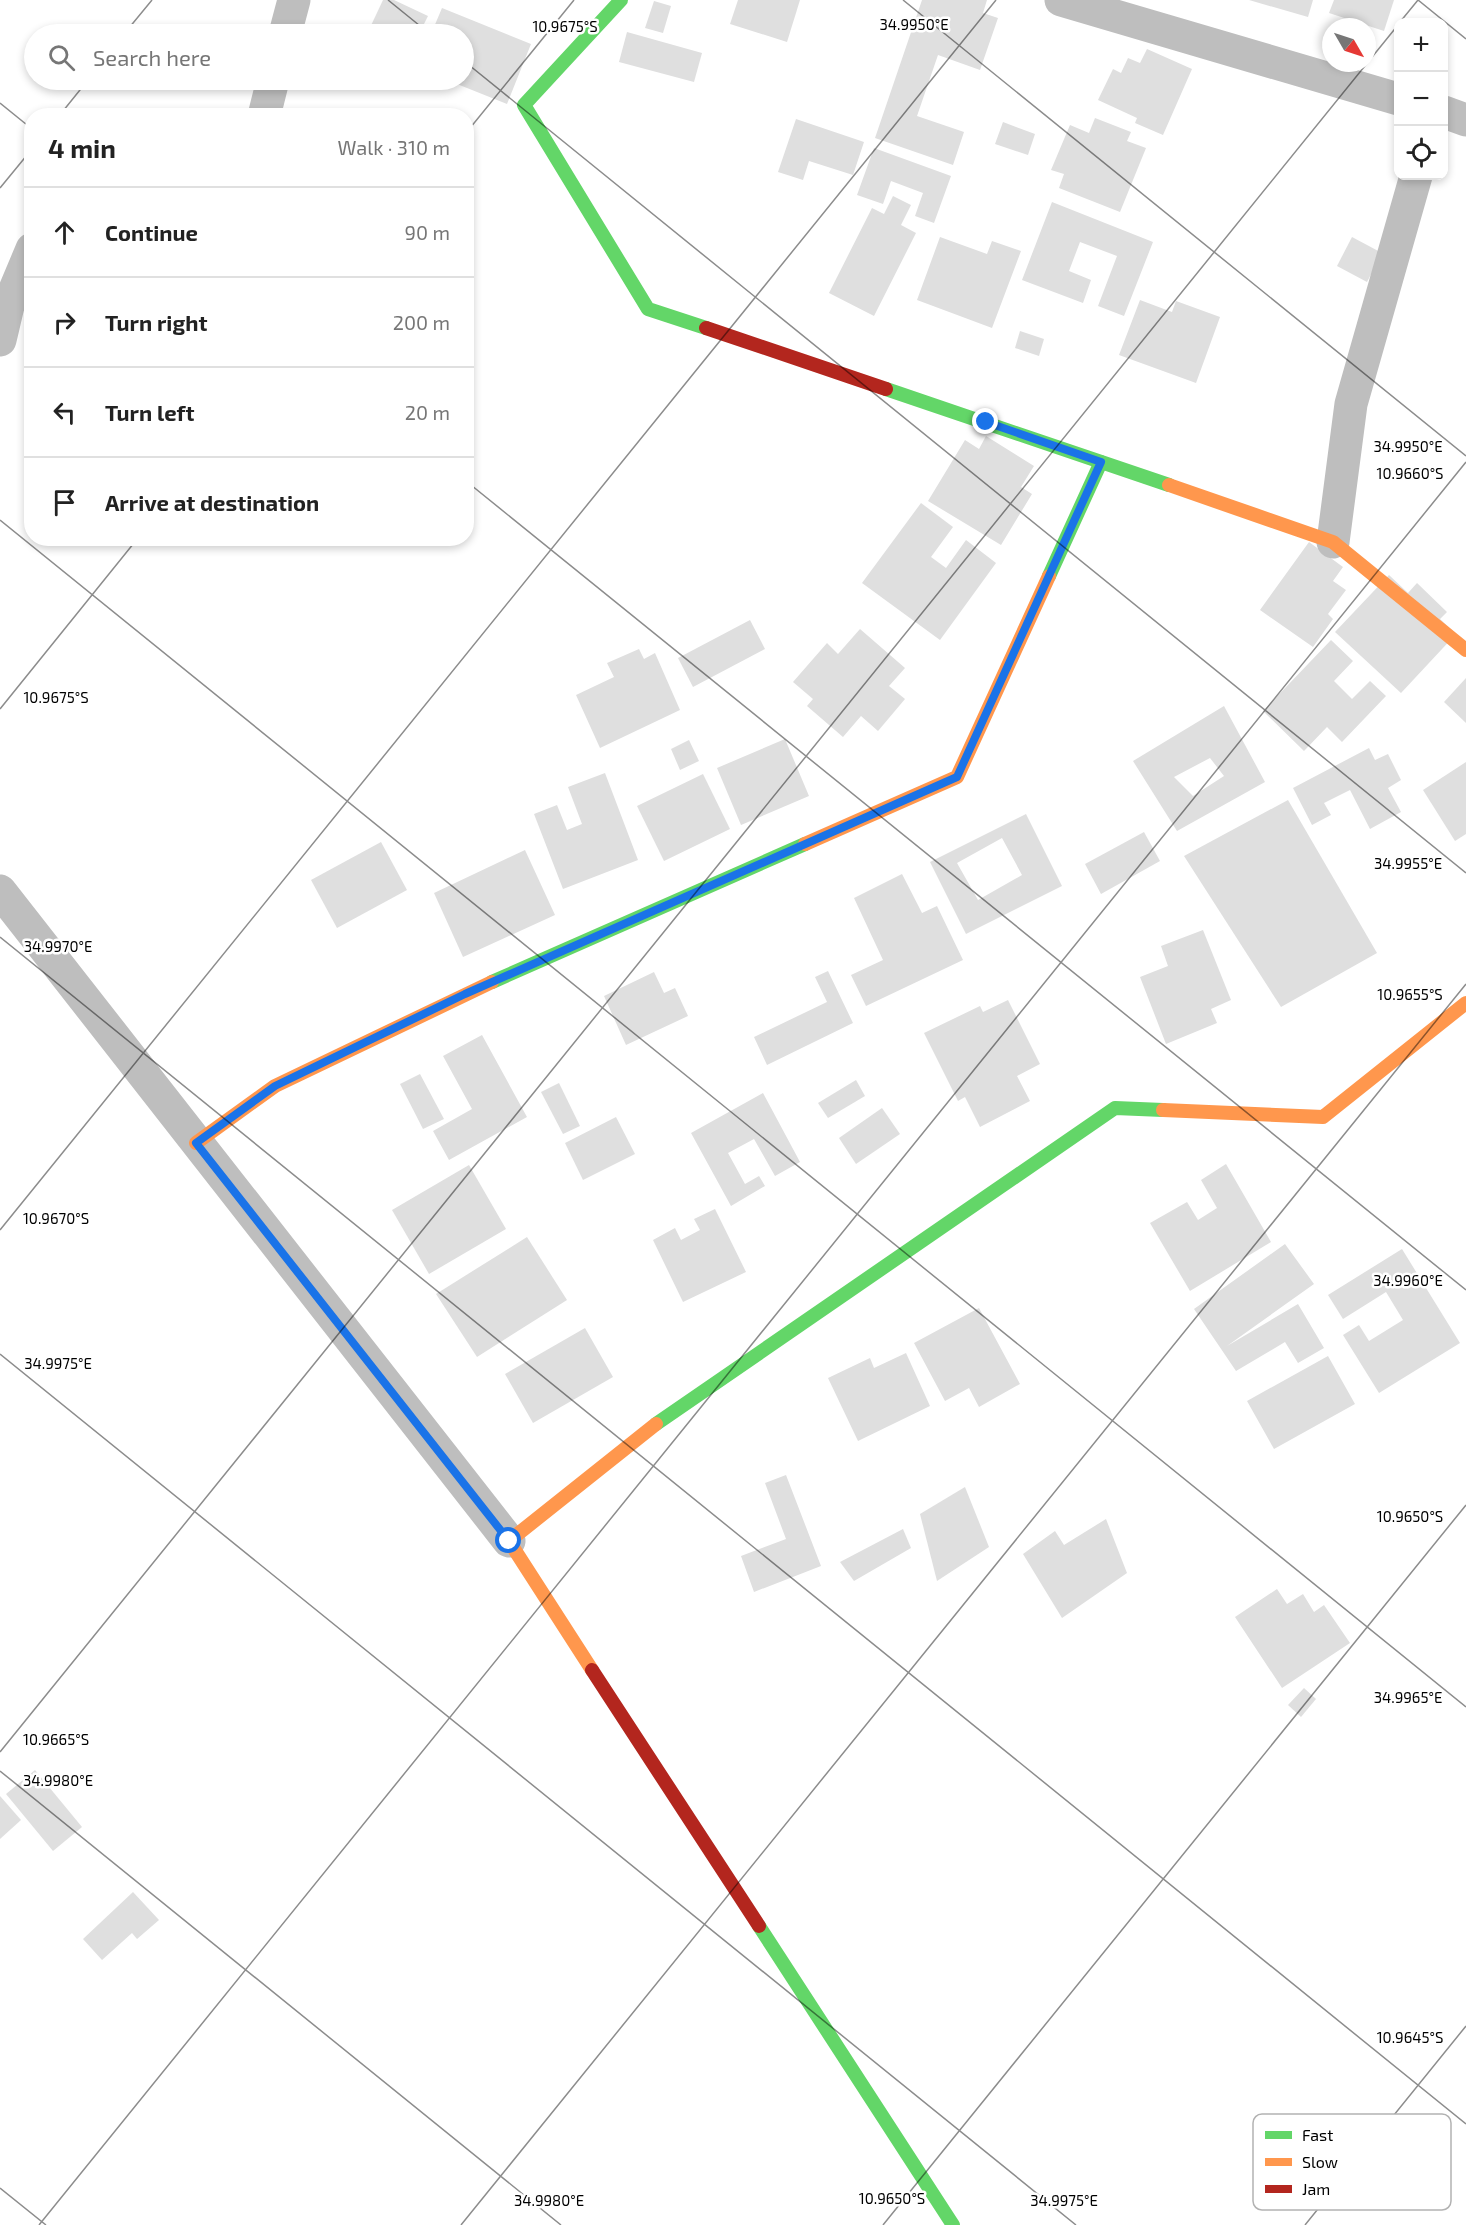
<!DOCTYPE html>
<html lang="en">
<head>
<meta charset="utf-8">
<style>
  :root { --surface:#fff; --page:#f6f6f6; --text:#222; --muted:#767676; --line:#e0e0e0 }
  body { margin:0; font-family:"Exo 2",sans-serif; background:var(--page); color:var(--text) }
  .controls { position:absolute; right:18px; top:18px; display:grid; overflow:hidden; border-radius:12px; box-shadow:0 3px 9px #0003 }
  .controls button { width:54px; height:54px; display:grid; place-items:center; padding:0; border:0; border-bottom:2px solid var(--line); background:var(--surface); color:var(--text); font:30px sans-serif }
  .compass { position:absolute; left:1322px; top:18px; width:54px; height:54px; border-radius:50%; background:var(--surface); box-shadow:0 3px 9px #0003; rotate:129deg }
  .stop { position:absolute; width:18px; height:18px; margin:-14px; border:4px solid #1a73e8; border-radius:50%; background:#fff }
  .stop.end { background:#1a73e8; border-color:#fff; box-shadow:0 2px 6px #0008 }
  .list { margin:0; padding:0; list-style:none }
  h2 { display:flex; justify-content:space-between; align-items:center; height:78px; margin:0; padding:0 24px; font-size:26px }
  h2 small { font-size:20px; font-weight:400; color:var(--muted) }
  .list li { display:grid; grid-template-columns:39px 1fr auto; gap:18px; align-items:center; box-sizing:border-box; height:90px; padding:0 24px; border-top:2px solid var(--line) }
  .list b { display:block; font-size:22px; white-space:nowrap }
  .list em { font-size:20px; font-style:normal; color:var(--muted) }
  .icon { flex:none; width:33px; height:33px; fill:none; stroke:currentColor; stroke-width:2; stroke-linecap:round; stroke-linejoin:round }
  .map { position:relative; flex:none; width:1466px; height:2225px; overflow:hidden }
  .search { position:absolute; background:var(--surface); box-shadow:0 3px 9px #0003; left:24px; top:24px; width:450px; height:66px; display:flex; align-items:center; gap:15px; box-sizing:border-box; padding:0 21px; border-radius:33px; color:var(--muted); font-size:22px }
  .panel { position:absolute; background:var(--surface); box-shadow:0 3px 9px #0003; left:24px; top:108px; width:450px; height:438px; border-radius:24px }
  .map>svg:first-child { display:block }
  .building { fill:#dfdfdf; fill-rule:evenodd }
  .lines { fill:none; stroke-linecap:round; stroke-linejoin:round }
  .street { stroke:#bebebe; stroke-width:33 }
  .fast { stroke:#63d668; stroke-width:14 }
  .slow { stroke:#ff974d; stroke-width:14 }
  .jam { stroke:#b3261e; stroke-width:14 }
  .route { stroke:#1a73e8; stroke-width:8 }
  .ticks { fill:none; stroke:#000; stroke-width:1.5; stroke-opacity:0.45 }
  .key { fill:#fff; stroke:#b2b2b2; stroke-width:1.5 }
  .key-label { font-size:16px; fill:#000 }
  .ticks-label { font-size:15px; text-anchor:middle; fill:#000; stroke:#fff; stroke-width:5; stroke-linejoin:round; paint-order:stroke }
</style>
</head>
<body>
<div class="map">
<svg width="1466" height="2225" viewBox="0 0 1466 2225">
  <rect width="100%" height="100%" fill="#fff"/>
  <g class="building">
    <polygon points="383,0 394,0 428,16 419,34 367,34"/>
    <polygon points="738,0 800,0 787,42 730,24"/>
    <polygon points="922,0 987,0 983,13 998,18 980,70 938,55 917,116 964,132 953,165 875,138"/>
    <polygon points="1249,0 1313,0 1308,17"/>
    <polygon points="1334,0 1394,0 1384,31 1329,13"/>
    <polygon points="654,1 671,6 663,33 645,28"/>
    <polygon points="442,8 531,44 507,104 447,80 464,80 464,34 431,34"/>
    <polygon points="627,32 702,53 694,82 619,62"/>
    <polygon points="1147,49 1192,69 1163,135 1135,123 1137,118 1098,100 1113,69 1121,73 1128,58 1140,63"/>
    <polygon points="1095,118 1131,132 1127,141 1146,148 1120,212 1059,188 1064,174 1051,170 1070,125 1089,133"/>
    <polygon points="796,119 864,142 853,175 809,161 803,180 778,172"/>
    <polygon points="1003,122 1035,134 1028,155 995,144"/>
    <polygon points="874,148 951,176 934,223 915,216 923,193 891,181 883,204 857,195"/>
    <polygon points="893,196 911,205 901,225 916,233 874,316 829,293 872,208 884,214"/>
    <polygon points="1052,202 1153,242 1124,316 1098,306 1117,256 1080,242 1069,271 1091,280 1083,303 1022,280"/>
    <polygon points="940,237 987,254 992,241 1021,251 992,328 917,300"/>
    <polygon points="1352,237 1382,253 1367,282 1337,266"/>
    <polygon points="1140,300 1172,312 1176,301 1220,317 1196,383 1119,355"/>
    <polygon points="1020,331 1044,339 1039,356 1015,348"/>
    <polygon points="986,436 1034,466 1021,487 1032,494 1001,545 928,501 965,440 979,449"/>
    <polygon points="921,503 953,527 931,557 946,568 966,540 996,563 940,640 862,583"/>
    <polygon points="1309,542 1343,567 1333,581 1346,590 1328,614 1333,619 1313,647 1260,610"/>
    <polygon points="1389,575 1408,593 1417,583 1447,612 1440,619 1456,634 1401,693 1335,632"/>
    <polygon points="750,620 765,649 693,687 678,658"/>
    <polygon points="860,629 905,668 889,686 905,699 878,731 861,716 843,737 807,706 813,699 793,682 827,643 838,654"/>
    <polygon points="1331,640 1353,661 1334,681 1352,699 1370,681 1386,696 1342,742 1327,727 1304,751 1263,711"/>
    <polygon points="639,649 644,659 655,653 680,710 600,748 576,695 614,677 607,663"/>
    <polygon points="1466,678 1466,723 1444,702"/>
    <path d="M1224,706L1265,782L1177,831L1133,761ZM1210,758L1224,776L1193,796L1174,777Z"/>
    <polygon points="785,739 809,796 741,825 717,768"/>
    <polygon points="689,740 699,761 680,770 671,749"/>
    <polygon points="1369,748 1375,760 1388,754 1401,780 1388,788 1401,812 1370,829 1350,790 1324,803 1331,815 1312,825 1293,788"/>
    <polygon points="1466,762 1466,834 1455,841 1423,790"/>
    <polygon points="605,773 638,860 563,889 534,814 557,805 567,830 582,824 568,787"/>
    <polygon points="703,774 730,829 664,861 637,806"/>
    <polygon points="1288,800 1377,953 1281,1007 1184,856"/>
    <path d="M1026,814L1062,886L966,934L930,862ZM1002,838L1022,875L978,900L957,863Z"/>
    <polygon points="1144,832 1160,861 1101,894 1085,864"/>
    <polygon points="381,842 407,890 337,928 311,880"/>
    <polygon points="525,850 555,915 463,957 434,893"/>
    <polygon points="902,874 922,913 937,906 963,960 866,1006 851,975 883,960 854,898"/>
    <polygon points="1203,930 1231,1000 1211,1009 1217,1023 1166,1044 1140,977 1168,966 1161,946"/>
    <polygon points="828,971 853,1023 767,1065 754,1037 827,1002 815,977"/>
    <polygon points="654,972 664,993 675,988 688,1016 626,1045 604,996"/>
    <polygon points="1008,1000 1040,1064 1017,1076 1030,1101 980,1127 965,1097 958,1101 924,1033 980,1006 983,1012"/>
    <polygon points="482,1035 527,1117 449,1160 433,1131 472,1109 443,1056"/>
    <polygon points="420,1074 444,1119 423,1129 400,1084"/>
    <polygon points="856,1080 865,1096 828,1118 818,1103"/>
    <polygon points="559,1083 580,1126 563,1134 541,1092"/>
    <polygon points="763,1093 800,1162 775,1176 754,1139 728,1153 745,1184 759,1176 765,1186 731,1206 691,1133"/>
    <polygon points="882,1108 900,1134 856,1164 839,1138"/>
    <polygon points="616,1117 635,1154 583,1180 565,1143"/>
    <polygon points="1226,1164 1271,1242 1190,1291 1150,1223 1187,1202 1198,1220 1217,1208 1201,1180"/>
    <polygon points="469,1165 506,1229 429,1274 392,1210"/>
    <polygon points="715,1209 746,1272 683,1302 653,1240 675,1228 681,1240 700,1230 694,1219"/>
    <polygon points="527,1237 567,1300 477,1357 436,1294"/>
    <polygon points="1285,1244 1314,1284 1227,1346 1298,1304 1324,1348 1298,1363 1285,1342 1236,1371 1194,1309"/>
    <polygon points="1402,1249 1460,1343 1379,1393 1343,1335 1359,1325 1369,1341 1403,1320 1386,1292 1343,1319 1328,1295"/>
    <polygon points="979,1308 1020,1384 979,1407 969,1388 945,1401 914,1343"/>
    <polygon points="585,1328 613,1377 533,1423 505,1374"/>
    <polygon points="906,1353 930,1406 858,1441 828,1378 870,1358 874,1368"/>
    <polygon points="1328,1356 1355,1404 1274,1449 1247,1401"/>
    <polygon points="786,1475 821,1566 754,1592 741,1556 786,1539 765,1483"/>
    <polygon points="965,1487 989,1547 937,1581 920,1514"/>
    <polygon points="1106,1519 1127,1573 1062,1618 1023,1554 1055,1531 1064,1545"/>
    <polygon points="903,1529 911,1548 854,1581 840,1562"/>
    <polygon points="1277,1589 1287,1604 1303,1594 1314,1612 1324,1605 1350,1643 1282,1688 1235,1617"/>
    <polygon points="1304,1688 1316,1699 1301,1717 1288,1705"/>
    <polygon points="35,1770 82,1827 53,1851 6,1794"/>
    <polygon points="0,1796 21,1820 0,1839"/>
    <polygon points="133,1892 159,1920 137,1939 132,1933 102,1960 83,1939"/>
  </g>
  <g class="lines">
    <g class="street">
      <polyline points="1061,0 1398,99"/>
      <polyline points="285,34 294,0"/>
      <polyline points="1444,112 1466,120"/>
      <polyline points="264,116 273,80"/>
      <polyline points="0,340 8,306 32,249"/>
      <polyline points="1333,542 1351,404 1416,176"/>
      <polyline points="0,891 509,1541"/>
    </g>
    <g class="fast">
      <polyline points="621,0 524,105 648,309 706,328"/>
      <polyline points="886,389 1169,485"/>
      <polyline points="1049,576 1101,462"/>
      <polyline points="492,982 805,844"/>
      <polyline points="656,1424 1115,1108 1163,1110"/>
      <polyline points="759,1926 953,2225"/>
    </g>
    <g class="slow">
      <polyline points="1169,485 1333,542 1466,650"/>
      <polyline points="805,844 957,777 1049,576"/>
      <polyline points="1163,1110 1323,1117 1466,1003"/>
      <polyline points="196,1143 275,1086 492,982"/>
      <polyline points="592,1670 509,1541 656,1424"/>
    </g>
    <g class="jam">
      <polyline points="706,328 886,389"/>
      <polyline points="592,1670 759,1926"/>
    </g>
  </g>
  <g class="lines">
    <polyline class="route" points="509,1541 196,1143 275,1086 465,994 957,777 1101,462 986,422"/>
  </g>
  <path class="ticks" d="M388,0L430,34M903,0L1466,456M1418,0L1466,39M1400,22L1418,0M124,34L152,0M464,61L1466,873M0,103L32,129M59,116L88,80M466,133L574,0M0,188L32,149M466,481L1466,1290M0,520L1466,1707M0,709L138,538M0,937L1466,2124M0,1230L996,0M0,1354L1076,2225M0,1752L1398,25M0,1771L561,2225M0,2188L46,2225M39,2225L1466,462M461,2225L1466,984M883,2225L1466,1505M1305,2225L1466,2026"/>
  <rect x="1253" y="2114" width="198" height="96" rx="9" class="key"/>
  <rect x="1265" y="2131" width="27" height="8" fill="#63d668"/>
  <rect x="1265" y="2158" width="27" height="8" fill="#ff974d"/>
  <rect x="1265" y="2185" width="27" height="8" fill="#b3261e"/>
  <g class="key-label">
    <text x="1302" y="2141">Fast</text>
    <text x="1302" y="2168">Slow</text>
    <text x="1302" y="2195">Jam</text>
  </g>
  <g class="ticks-label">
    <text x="914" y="30">34.9950°E</text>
    <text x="565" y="32">10.9675°S</text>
    <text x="1408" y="452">34.9950°E</text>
    <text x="1410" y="479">10.9660°S</text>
    <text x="56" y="703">10.9675°S</text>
    <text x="1408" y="869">34.9955°E</text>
    <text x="58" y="952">34.9970°E</text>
    <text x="1410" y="1000">10.9655°S</text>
    <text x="56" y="1224">10.9670°S</text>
    <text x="1408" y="1286">34.9960°E</text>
    <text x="58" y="1369">34.9975°E</text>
    <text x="1410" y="1522">10.9650°S</text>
    <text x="1408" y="1703">34.9965°E</text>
    <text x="56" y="1745">10.9665°S</text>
    <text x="58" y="1786">34.9980°E</text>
    <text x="1410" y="2043">10.9645°S</text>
    <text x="892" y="2204">10.9650°S</text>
    <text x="549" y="2206">34.9980°E</text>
    <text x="1064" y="2206">34.9975°E</text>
  </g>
</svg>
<div class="controls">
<button>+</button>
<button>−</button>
<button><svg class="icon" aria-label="locate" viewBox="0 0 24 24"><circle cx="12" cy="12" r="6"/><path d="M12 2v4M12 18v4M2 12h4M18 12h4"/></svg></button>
</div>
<svg class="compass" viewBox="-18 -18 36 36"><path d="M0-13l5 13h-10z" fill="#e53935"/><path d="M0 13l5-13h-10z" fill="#767676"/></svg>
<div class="stop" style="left:509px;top:1541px"></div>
<div class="stop end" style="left:986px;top:422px"></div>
<div class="search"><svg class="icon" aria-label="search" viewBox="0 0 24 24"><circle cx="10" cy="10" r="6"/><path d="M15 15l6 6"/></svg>Search here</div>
<section class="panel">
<h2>4 min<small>Walk · 310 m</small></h2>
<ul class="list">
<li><svg class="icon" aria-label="ahead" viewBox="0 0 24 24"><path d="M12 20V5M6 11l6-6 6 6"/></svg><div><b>Continue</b></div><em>90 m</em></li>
<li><svg class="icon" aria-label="right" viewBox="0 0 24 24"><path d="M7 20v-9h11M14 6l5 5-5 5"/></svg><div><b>Turn right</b></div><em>200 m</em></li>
<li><svg class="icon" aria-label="left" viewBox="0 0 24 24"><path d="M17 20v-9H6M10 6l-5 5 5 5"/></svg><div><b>Turn left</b></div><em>20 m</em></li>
<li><svg class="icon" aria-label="arrive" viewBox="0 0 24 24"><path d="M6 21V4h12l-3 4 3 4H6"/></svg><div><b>Arrive at destination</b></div></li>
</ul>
</section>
</div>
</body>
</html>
